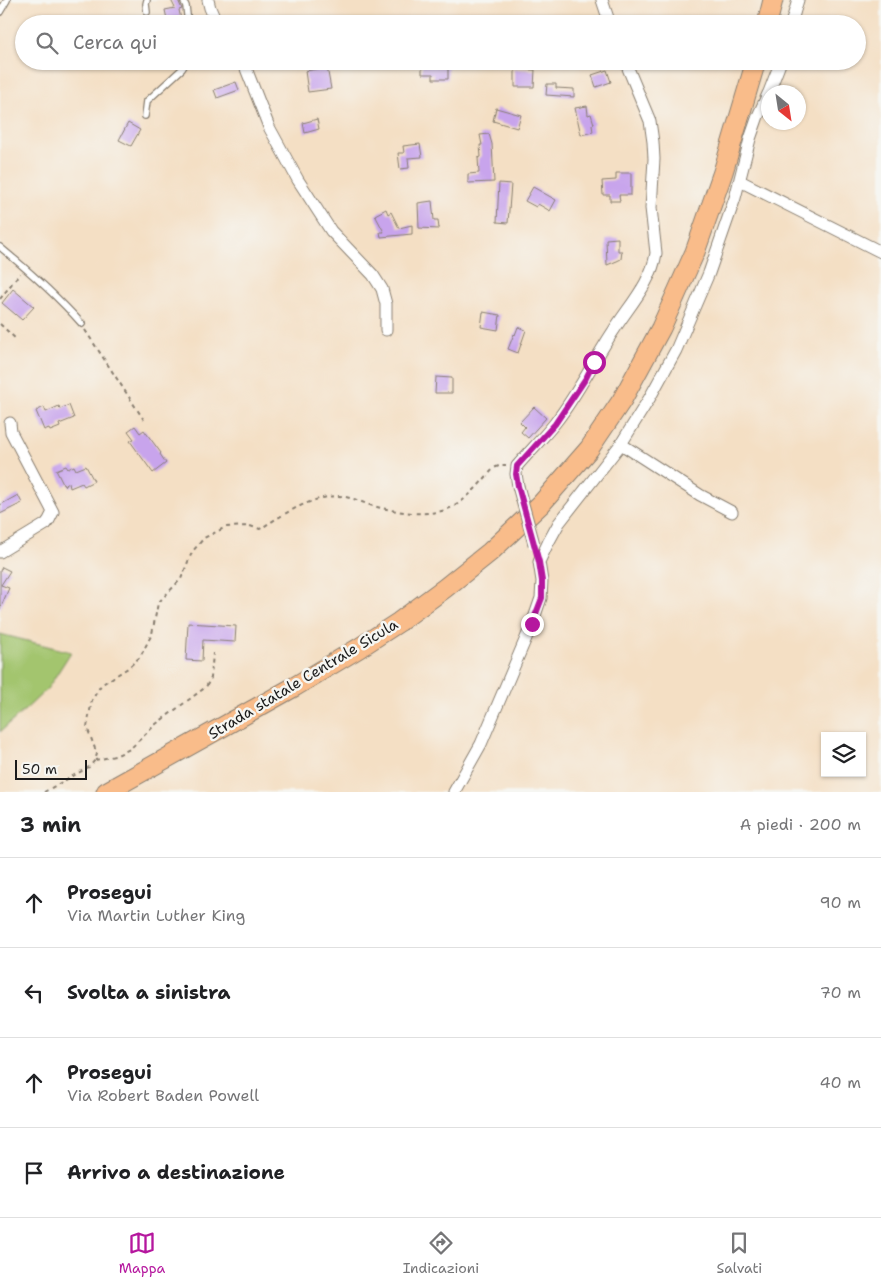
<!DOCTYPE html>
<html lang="it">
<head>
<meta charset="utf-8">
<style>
  :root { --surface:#fff; --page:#f2f2f2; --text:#202124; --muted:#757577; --line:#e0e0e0; --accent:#b5179e }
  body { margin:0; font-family:"Shantell Sans",sans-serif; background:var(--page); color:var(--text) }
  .controls { position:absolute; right:15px; bottom:15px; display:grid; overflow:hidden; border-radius:0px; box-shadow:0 1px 4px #0004 }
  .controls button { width:45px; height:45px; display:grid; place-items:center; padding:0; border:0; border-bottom:1px solid var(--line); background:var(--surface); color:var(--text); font:25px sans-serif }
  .compass { position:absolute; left:761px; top:85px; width:45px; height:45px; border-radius:50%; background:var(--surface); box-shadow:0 1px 4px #0004; rotate:150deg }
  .scale { position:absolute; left:15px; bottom:12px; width:72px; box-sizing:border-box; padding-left:5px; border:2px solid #1c1c1c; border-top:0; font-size:14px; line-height:18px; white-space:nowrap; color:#1c1c1c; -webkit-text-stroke:4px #f6f6f2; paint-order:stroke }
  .stop { position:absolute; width:15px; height:15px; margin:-11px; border:4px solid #b5179e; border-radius:50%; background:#fff }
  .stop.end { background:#b5179e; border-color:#fff; box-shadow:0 1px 5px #0008 }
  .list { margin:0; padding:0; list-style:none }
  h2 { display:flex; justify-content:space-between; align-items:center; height:65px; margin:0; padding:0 20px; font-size:21px }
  h2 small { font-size:16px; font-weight:400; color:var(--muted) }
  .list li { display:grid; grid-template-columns:32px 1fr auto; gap:15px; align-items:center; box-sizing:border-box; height:90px; padding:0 20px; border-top:1px solid var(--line) }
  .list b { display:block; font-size:19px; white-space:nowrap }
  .list p { margin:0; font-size:16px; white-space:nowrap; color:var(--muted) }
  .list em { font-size:16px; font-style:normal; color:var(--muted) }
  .icon { flex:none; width:28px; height:28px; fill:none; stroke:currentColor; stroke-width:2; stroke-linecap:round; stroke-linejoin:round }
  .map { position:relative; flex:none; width:881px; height:792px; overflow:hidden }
  .search { position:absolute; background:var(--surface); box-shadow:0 1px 4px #0004; left:15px; right:15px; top:15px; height:55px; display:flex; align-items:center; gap:12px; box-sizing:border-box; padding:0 18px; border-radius:28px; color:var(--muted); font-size:19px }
  .sheet { height:425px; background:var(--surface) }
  nav { display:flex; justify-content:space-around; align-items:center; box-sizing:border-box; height:70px; border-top:1px solid var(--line); background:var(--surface); font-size:14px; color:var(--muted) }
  nav a { display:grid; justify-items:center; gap:2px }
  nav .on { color:var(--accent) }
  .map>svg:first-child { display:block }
  .green { fill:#a3c56e; stroke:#607045 }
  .building { fill:#c8a4ec }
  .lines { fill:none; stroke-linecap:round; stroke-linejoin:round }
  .lane-casing { stroke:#887e70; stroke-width:8 }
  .street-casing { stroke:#887e70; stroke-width:13 }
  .primary-casing { stroke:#887e70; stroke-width:21 }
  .path { stroke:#887e70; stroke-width:2; stroke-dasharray:4 4; stroke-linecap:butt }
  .lane { stroke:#fff; stroke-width:5.5 }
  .street { stroke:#fff; stroke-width:11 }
  .primary { stroke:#f9bc8a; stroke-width:19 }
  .street-bridge-casing { stroke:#887e70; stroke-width:13; stroke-linecap:butt }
  .street-bridge { stroke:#fff; stroke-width:11 }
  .route { stroke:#b5179e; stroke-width:6 }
  .labels { text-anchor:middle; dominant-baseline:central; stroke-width:5; stroke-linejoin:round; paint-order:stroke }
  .street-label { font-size:15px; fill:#1c1c1c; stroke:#f6f6f2 }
</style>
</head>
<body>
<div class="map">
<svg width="881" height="792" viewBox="0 0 881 792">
  <rect width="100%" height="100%" fill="#f6f6f2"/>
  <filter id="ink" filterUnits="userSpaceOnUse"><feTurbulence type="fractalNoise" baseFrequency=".02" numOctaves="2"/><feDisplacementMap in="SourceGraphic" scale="10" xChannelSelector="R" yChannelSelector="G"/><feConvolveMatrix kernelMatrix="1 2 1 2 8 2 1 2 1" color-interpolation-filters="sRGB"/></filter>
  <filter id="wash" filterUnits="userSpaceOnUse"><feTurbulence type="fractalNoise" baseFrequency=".0096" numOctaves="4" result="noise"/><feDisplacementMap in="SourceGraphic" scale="20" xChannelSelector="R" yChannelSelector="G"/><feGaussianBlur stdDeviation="1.12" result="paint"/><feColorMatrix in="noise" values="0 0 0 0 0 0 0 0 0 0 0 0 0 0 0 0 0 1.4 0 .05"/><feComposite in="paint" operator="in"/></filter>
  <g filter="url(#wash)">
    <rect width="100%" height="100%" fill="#f4dfc4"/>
    <polygon class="green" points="0,634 71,652 48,688 26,709 0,732"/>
    <g id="blocks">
      <g class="building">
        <polygon points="171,0 178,0 181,7 182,9 179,10 182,24 168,24 165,10 175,8"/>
        <polygon points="448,61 448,79 433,79 433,74 422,74 422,62"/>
        <polygon points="327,67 331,89 308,92 305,71"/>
        <polygon points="515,69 535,70 534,87 515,87"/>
        <polygon points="607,70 611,82 596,87 592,75"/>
        <polygon points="236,82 239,90 217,98 214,90"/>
        <polygon points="547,84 556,84 556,88 574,89 574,97 546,95"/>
        <polygon points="587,106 588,115 591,114 594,124 592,125 593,132 581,135 575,108"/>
        <polygon points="496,108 521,115 517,128 493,121"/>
        <polygon points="317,119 319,129 305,133 303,123"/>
        <polygon points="128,123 140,130 131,146 119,140"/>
        <polygon points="489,134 492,144 494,182 468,183 468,174 479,173 478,158 481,157 480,145 482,145 480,135"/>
        <polygon points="420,144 422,157 408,158 409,168 400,169 398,153 404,153 403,146"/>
        <polygon points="616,173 631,173 631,195 619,195 620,201 610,201 610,195 603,195 602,181 616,180"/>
        <polygon points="499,183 511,184 508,223 497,222"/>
        <polygon points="533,187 556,200 550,211 538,204 536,207 525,201"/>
        <polygon points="432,201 434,220 438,220 439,229 419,228 418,203"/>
        <polygon points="386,209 388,214 391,212 399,228 412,225 412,234 381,237 380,232 384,232 375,215"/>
        <polygon points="618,238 618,251 622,251 621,259 617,261 607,265 606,239"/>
        <polygon points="13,289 34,307 22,320 2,303"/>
        <polygon points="483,312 500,315 498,330 481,327"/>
        <polygon points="518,327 526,330 518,353 508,349 514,334 515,335"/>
        <polygon points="436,377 452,378 452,393 435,393"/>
        <polygon points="69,405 74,418 59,424 60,427 50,431 49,428 44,430 36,411 44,407 46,412 59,406 60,409"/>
        <polygon points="534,407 546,418 528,438 521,432 525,427 520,422"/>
        <polygon points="135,426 140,433 144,430 161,453 160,454 166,463 153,473 130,441 134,439 128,431"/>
        <polygon points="66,466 68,469 74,466 76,470 86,466 94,481 84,486 82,483 70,488 69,483 64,486 56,470"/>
        <polygon points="18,495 22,503 0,514 0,505"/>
        <polygon points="2,567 10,571 1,585 9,588 0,609 0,571"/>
        <polygon points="188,623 236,626 235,642 203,640 202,661 186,660"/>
      </g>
    </g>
  </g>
  <g filter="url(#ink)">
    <use href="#blocks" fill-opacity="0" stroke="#887e70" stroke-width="1"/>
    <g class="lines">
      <g class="lane-casing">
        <g id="lane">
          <polyline points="147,0 146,4 147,12"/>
          <polyline points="183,0 186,6 188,24"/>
          <polyline points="0,12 7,0"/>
          <polyline points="145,116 147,101 182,69 187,61"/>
          <path d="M0,247C29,271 57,296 82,324"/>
        </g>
      </g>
      <g class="street-casing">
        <g id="street">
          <polyline points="208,0 210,8 217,24"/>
          <polyline points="602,0 610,24"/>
          <polyline points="791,24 798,0"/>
          <polyline points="243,61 269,127 298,180 331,231 373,275 382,289 386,304 386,330"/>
          <polyline points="769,92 781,61"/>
          <polyline points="740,181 881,252"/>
          <polyline points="621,444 700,495 732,512"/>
          <path d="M518,486L516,474L517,466C529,452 543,438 555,423C578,394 594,360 614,330C629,306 652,282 656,253L651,208L654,159L653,142L650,121L625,61"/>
          <polyline points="0,552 46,524 49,520 53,512 11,432 10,423"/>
          <polyline points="454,792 481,744 532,624 541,598 542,581 539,562 548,543 559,523 621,444 649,399 676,350 709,273 735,198 750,139 758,116 768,94"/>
        </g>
      </g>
      <g class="primary-casing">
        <g id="primary">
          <polyline points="767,24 773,0"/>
          <polyline points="106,792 294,687 359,648 399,622 445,588 490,552 541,504 589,449 622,400 661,328 695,252 723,172 756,61"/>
        </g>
      </g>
      <g class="path">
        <polyline points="0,299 20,273"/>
        <polyline points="0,324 17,340"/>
        <polyline points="85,330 144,420"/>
        <polyline points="95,760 115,756 130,749 156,724 206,687 211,678 213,653"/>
        <path d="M44,792L89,767L95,760L97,754L87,727L92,700L101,685L128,668L140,657L152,634L158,603L181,579L192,552L204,538L226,527L250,526L260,529C282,515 310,497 337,496C351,496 364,504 377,507C403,513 437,519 459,503C472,494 483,480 494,468L501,465H506"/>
      </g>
      <use href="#lane" class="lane"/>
      <use href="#street" class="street"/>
      <use href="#primary" class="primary"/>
      <g class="street-bridge-casing">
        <polyline id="street-bridge" points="518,486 534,544"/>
      </g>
      <use href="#street-bridge" class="street-bridge"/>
    </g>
  </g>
  <g class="lines" filter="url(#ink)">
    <polyline class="route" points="532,624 542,598 542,581 539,562 518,486 516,474 517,466 555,424 586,378 594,362"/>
  </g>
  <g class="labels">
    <g class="street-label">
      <text transform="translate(303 679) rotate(-31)">Strada statale Centrale Sicula</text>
    </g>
  </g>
</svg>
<div class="controls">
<button><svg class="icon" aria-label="layers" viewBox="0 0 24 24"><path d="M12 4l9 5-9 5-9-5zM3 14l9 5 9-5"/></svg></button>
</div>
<svg class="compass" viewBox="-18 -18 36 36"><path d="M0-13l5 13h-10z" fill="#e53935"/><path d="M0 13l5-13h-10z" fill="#757577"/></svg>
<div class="scale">50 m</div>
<div class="stop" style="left:594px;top:362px"></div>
<div class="stop end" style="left:532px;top:624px"></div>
<div class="search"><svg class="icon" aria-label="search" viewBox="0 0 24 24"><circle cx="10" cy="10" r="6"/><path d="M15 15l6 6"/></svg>Cerca qui</div>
</div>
<section class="sheet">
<h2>3 min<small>A piedi · 200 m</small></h2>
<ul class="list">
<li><svg class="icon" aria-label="ahead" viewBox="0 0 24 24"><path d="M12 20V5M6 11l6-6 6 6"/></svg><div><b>Prosegui</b><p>Via Martin Luther King</p></div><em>90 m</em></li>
<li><svg class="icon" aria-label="left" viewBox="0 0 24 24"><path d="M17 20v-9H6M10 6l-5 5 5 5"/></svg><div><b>Svolta a sinistra</b></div><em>70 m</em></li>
<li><svg class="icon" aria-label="ahead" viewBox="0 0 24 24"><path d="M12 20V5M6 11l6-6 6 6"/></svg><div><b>Prosegui</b><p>Via Robert Baden Powell</p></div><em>40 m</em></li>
<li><svg class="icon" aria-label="arrive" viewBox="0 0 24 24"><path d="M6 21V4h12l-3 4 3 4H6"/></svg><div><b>Arrivo a destinazione</b></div></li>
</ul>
</section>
<nav>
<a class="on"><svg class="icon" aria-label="map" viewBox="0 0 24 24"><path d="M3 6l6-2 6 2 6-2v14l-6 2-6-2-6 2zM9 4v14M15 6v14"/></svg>Mappa</a>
<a><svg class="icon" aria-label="directions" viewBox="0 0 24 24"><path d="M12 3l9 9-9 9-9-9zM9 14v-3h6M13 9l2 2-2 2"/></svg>Indicazioni</a>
<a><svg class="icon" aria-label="saved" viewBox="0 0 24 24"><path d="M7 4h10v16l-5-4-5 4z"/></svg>Salvati</a>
</nav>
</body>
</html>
